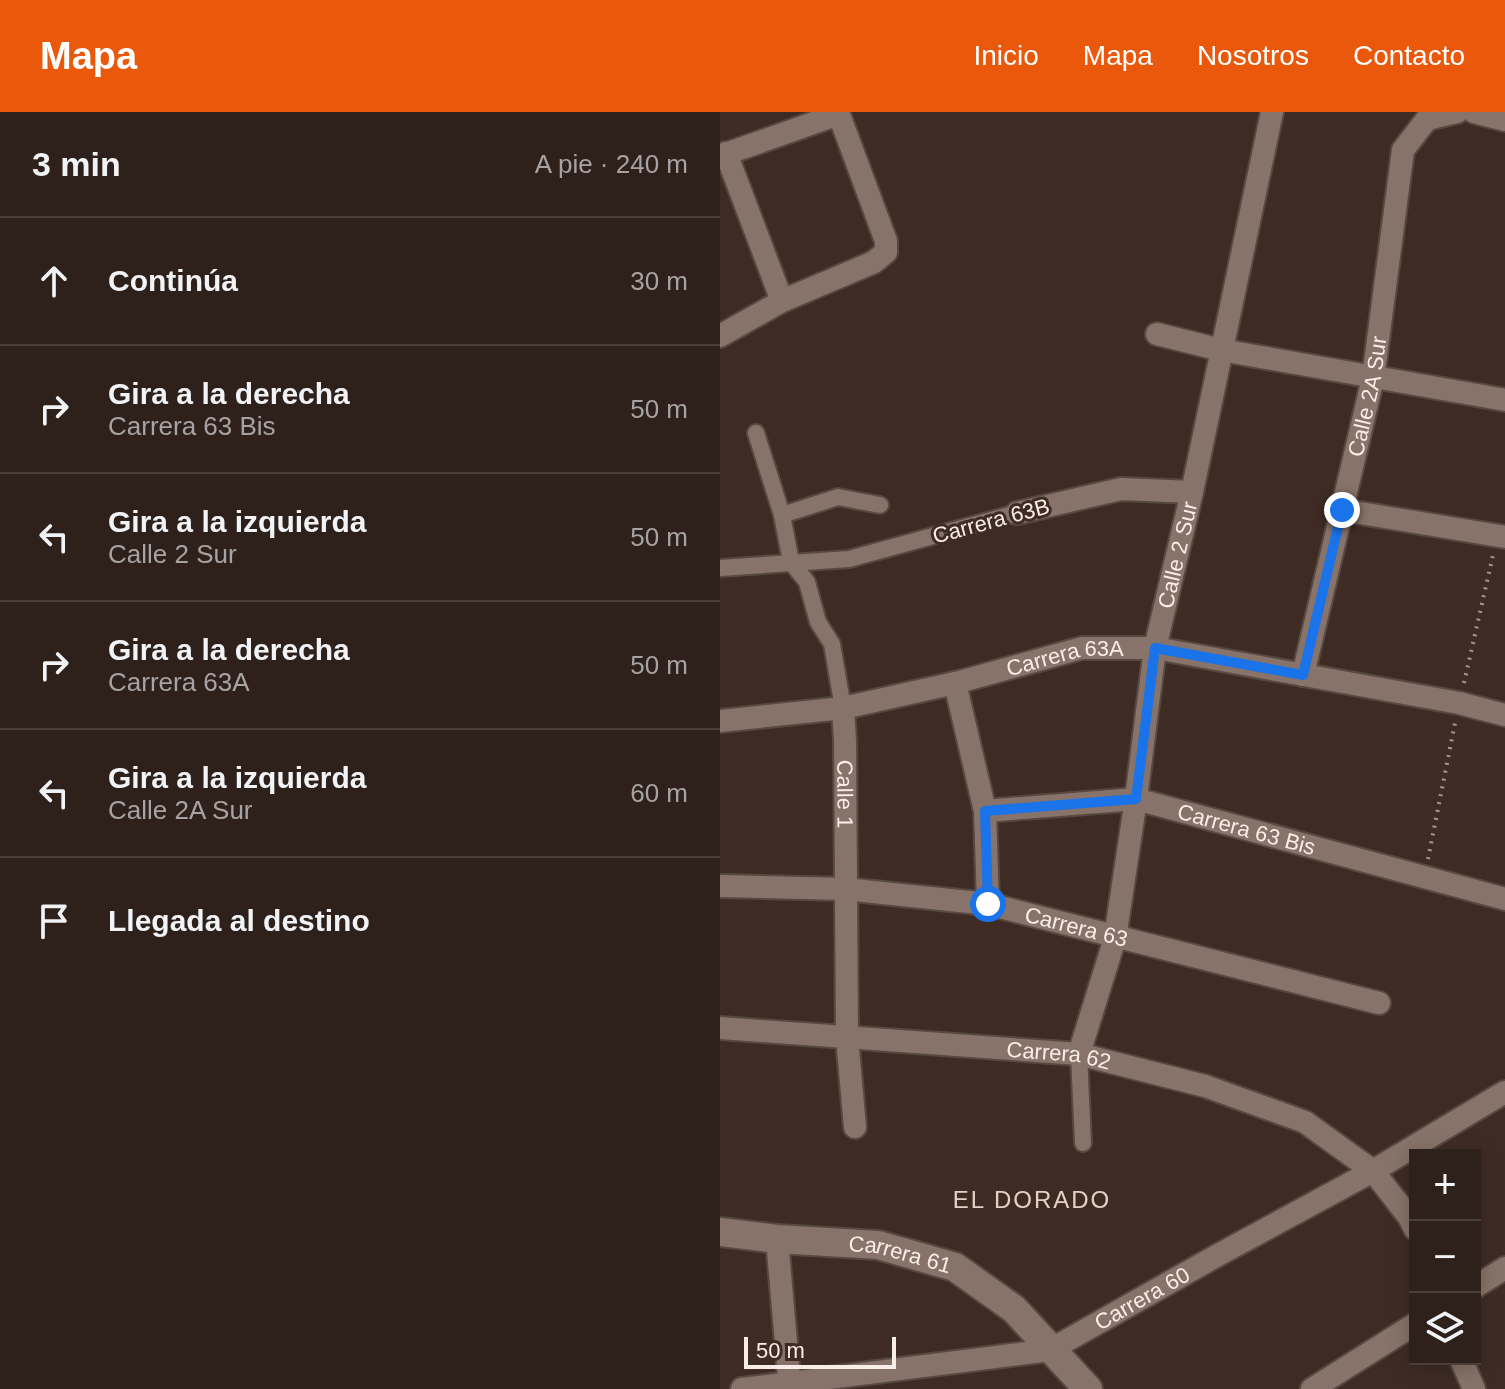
<!DOCTYPE html>
<html lang="es">
<head>
<meta charset="utf-8">
<style>
  :root { --surface:#2e211b; --page:#362924; --text:#f1f3f6; --muted:#a7a3a3; --line:#493e3a; --accent:#ea580c }
  body { margin:0; font-family:Arial,sans-serif; background:var(--page); color:var(--text) }
  .controls { position:absolute; right:24px; bottom:24px; display:grid; overflow:hidden; border-radius:0px; box-shadow:0 4px 20px #0003 }
  .controls button { width:72px; height:72px; display:grid; place-items:center; padding:0; border:0; border-bottom:2px solid var(--line); background:var(--surface); color:var(--text); font:40px sans-serif }
  .scale { position:absolute; left:24px; bottom:20px; width:152px; box-sizing:border-box; padding-left:8px; border:4px solid #f9ede7; border-top:0; font-size:22px; line-height:28px; white-space:nowrap; color:#f9ede7; -webkit-text-stroke:6px #3e2c24; paint-order:stroke }
  .stop { position:absolute; width:24px; height:24px; margin:-18px; border:6px solid #1a73e8; border-radius:50%; background:#fff }
  .stop.end { background:#1a73e8; border-color:#fff; box-shadow:0 2px 8px #0008 }
  .list { margin:0; padding:0; list-style:none }
  h2 { display:flex; justify-content:space-between; align-items:center; height:104px; margin:0; padding:0 32px; font-size:34px }
  h2 small { font-size:26px; font-weight:400; color:var(--muted) }
  .list li { display:grid; grid-template-columns:52px 1fr auto; gap:24px; align-items:center; box-sizing:border-box; height:128px; padding:0 32px; border-top:2px solid var(--line) }
  .list b { display:block; font-size:30px; white-space:nowrap }
  .list p { margin:0; font-size:26px; white-space:nowrap; color:var(--muted) }
  .list em { font-size:26px; font-style:normal; color:var(--muted) }
  .icon { flex:none; width:44px; height:44px; fill:none; stroke:currentColor; stroke-width:2; stroke-linecap:round; stroke-linejoin:round }
  .map { position:relative; flex:none; width:785px; height:1277px; overflow:hidden }
  header { display:flex; align-items:center; gap:48px; box-sizing:border-box; height:112px; padding:0 40px; background:var(--accent); color:#fff }
  header strong { font-size:38px }
  nav { display:flex; gap:44px; margin-inline-start:auto; font-size:28px }
  main { display:flex }
  aside { flex:1; background:var(--surface) }
  .map>svg:first-child { display:block }
  .lines { fill:none; stroke-linecap:round; stroke-linejoin:round }
  .pedestrian-casing { stroke:#574841; stroke-width:20 }
  .minor-casing { stroke:#574841; stroke-width:26 }
  .tertiary-casing { stroke:#574841; stroke-width:32 }
  .path { stroke:#a4968f; stroke-width:4; stroke-dasharray:2 6; stroke-linecap:butt }
  .pedestrian { stroke:#877369; stroke-width:16 }
  .minor { stroke:#877369; stroke-width:22 }
  .tertiary { stroke:#877369; stroke-width:28 }
  .route { stroke:#1a73e8; stroke-width:10 }
  .labels { text-anchor:middle; dominant-baseline:central; stroke-width:6; stroke-linejoin:round; paint-order:stroke }
  .street-label { font-size:22px; fill:#f9ede7; stroke:#3e2c24 }
  .neighbourhood-label { font-size:24px; letter-spacing:2px; fill:#e6cfc5; stroke:#3e2c24 }
</style>
</head>
<body>
<header>
<strong>Mapa</strong>
<nav><a>Inicio</a><a>Mapa</a><a>Nosotros</a><a>Contacto</a></nav>
</header>
<main>
<aside>
<h2>3 min<small>A pie · 240 m</small></h2>
<ul class="list">
<li><svg class="icon" aria-label="ahead" viewBox="0 0 24 24"><path d="M12 20V5M6 11l6-6 6 6"/></svg><div><b>Continúa</b></div><em>30 m</em></li>
<li><svg class="icon" aria-label="right" viewBox="0 0 24 24"><path d="M7 20v-9h11M14 6l5 5-5 5"/></svg><div><b>Gira a la derecha</b><p>Carrera 63 Bis</p></div><em>50 m</em></li>
<li><svg class="icon" aria-label="left" viewBox="0 0 24 24"><path d="M17 20v-9H6M10 6l-5 5 5 5"/></svg><div><b>Gira a la izquierda</b><p>Calle 2 Sur</p></div><em>50 m</em></li>
<li><svg class="icon" aria-label="right" viewBox="0 0 24 24"><path d="M7 20v-9h11M14 6l5 5-5 5"/></svg><div><b>Gira a la derecha</b><p>Carrera 63A</p></div><em>50 m</em></li>
<li><svg class="icon" aria-label="left" viewBox="0 0 24 24"><path d="M17 20v-9H6M10 6l-5 5 5 5"/></svg><div><b>Gira a la izquierda</b><p>Calle 2A Sur</p></div><em>60 m</em></li>
<li><svg class="icon" aria-label="arrive" viewBox="0 0 24 24"><path d="M6 21V4h12l-3 4 3 4H6"/></svg><div><b>Llegada al destino</b></div></li>
</ul>
</aside>
<div class="map">
<svg width="785" height="1277" viewBox="0 0 785 1277">
  <rect width="100%" height="100%" fill="#3e2c24"/>
  <g class="lines">
    <g class="pedestrian-casing">
      <g id="pedestrian">
        <polyline points="36,321 62,403 71,450 87,470 98,510 112,532 123,596"/>
        <polyline points="62,403 118,385 160,393"/>
        <polyline points="0,456 129,447 297,401"/>
        <polyline points="359,942 363,1031"/>
      </g>
    </g>
    <g class="minor-casing">
      <g id="minor">
        <polyline points="754,0 785,8"/>
        <polyline points="6,41 62,189"/>
        <polyline points="0,44 119,2"/>
        <polyline points="437,222 501,238 785,288"/>
        <polyline points="0,224 62,189 154,150 166,140 166,129 118,0"/>
        <polyline points="622,398 785,425"/>
        <polyline points="297,401 401,377 472,380"/>
        <path id="s1" d="M583,563L653,266L683,38L707,7L737,0"/>
        <polyline points="235,571 265,699 268,792"/>
        <path id="s2" d="M123,596L125,629L127,926L135,1015"/>
        <path id="s3" d="M0,609L123,596L235,571L362,536H435L739,591L785,603"/>
        <path id="s4" d="M265,699L416,687L785,787"/>
        <path id="s5" d="M0,774L125,777L268,792L659,891"/>
        <path id="s6" d="M0,916L359,942L485,974L585,1010L653,1059L689,1105L695,1117"/>
        <path id="s7" d="M359,942L395,826L416,687L435,536L472,380L552,0"/>
        <polyline points="57,1127 70,1277"/>
        <polyline points="755,1175 785,1156"/>
        <polyline points="741,1247 754,1277"/>
        <path id="s8" d="M22,1277L330,1238L498,1143L653,1059L785,980"/>
        <polyline points="592,1277 695,1212"/>
      </g>
    </g>
    <g class="tertiary-casing">
      <g id="tertiary">
        <path id="s9" d="M0,1120L57,1127L158,1133L235,1155L294,1197L368,1277"/>
      </g>
    </g>
    <g class="path">
      <polyline points="744,571 773,443"/>
      <polyline points="708,747 735,611"/>
    </g>
    <use href="#pedestrian" class="pedestrian"/>
    <use href="#minor" class="minor"/>
    <use href="#tertiary" class="tertiary"/>
  </g>
  <g class="lines">
    <polyline class="route" points="268,792 265,699 416,687 435,536 583,563 622,398"/>
  </g>
  <g class="labels">
    <g class="street-label">
      <text stroke="none"><textPath href="#s1" startOffset="286">Calle 2A Sur</textPath></text>
      <text transform="translate(271 409) rotate(-15)">Carrera 63B</text>
      <text stroke="none"><textPath href="#s7" startOffset="510">Calle 2 Sur</textPath></text>
      <text stroke="none"><textPath href="#s3" startOffset="352">Carrera 63A</textPath></text>
      <text stroke="none"><textPath href="#s2" startOffset="86">Calle 1</textPath></text>
      <text stroke="none"><textPath href="#s4" startOffset="266">Carrera 63 Bis</textPath></text>
      <text stroke="none"><textPath href="#s5" startOffset="360">Carrera 63</textPath></text>
      <text stroke="none"><textPath href="#s6" startOffset="340">Carrera 62</textPath></text>
      <text stroke="none"><textPath href="#s9" startOffset="182">Carrera 61</textPath></text>
      <text stroke="none"><textPath href="#s8" startOffset="416">Carrera 60</textPath></text>
    </g>
    <g class="neighbourhood-label">
      <text x="312" y="1087">EL DORADO</text>
    </g>
  </g>
</svg>
<div class="controls">
<button>+</button>
<button>−</button>
<button><svg class="icon" aria-label="layers" viewBox="0 0 24 24"><path d="M12 4l9 5-9 5-9-5zM3 14l9 5 9-5"/></svg></button>
</div>
<div class="scale">50 m</div>
<div class="stop" style="left:268px;top:792px"></div>
<div class="stop end" style="left:622px;top:398px"></div>
</div>
</main>
</body>
</html>
